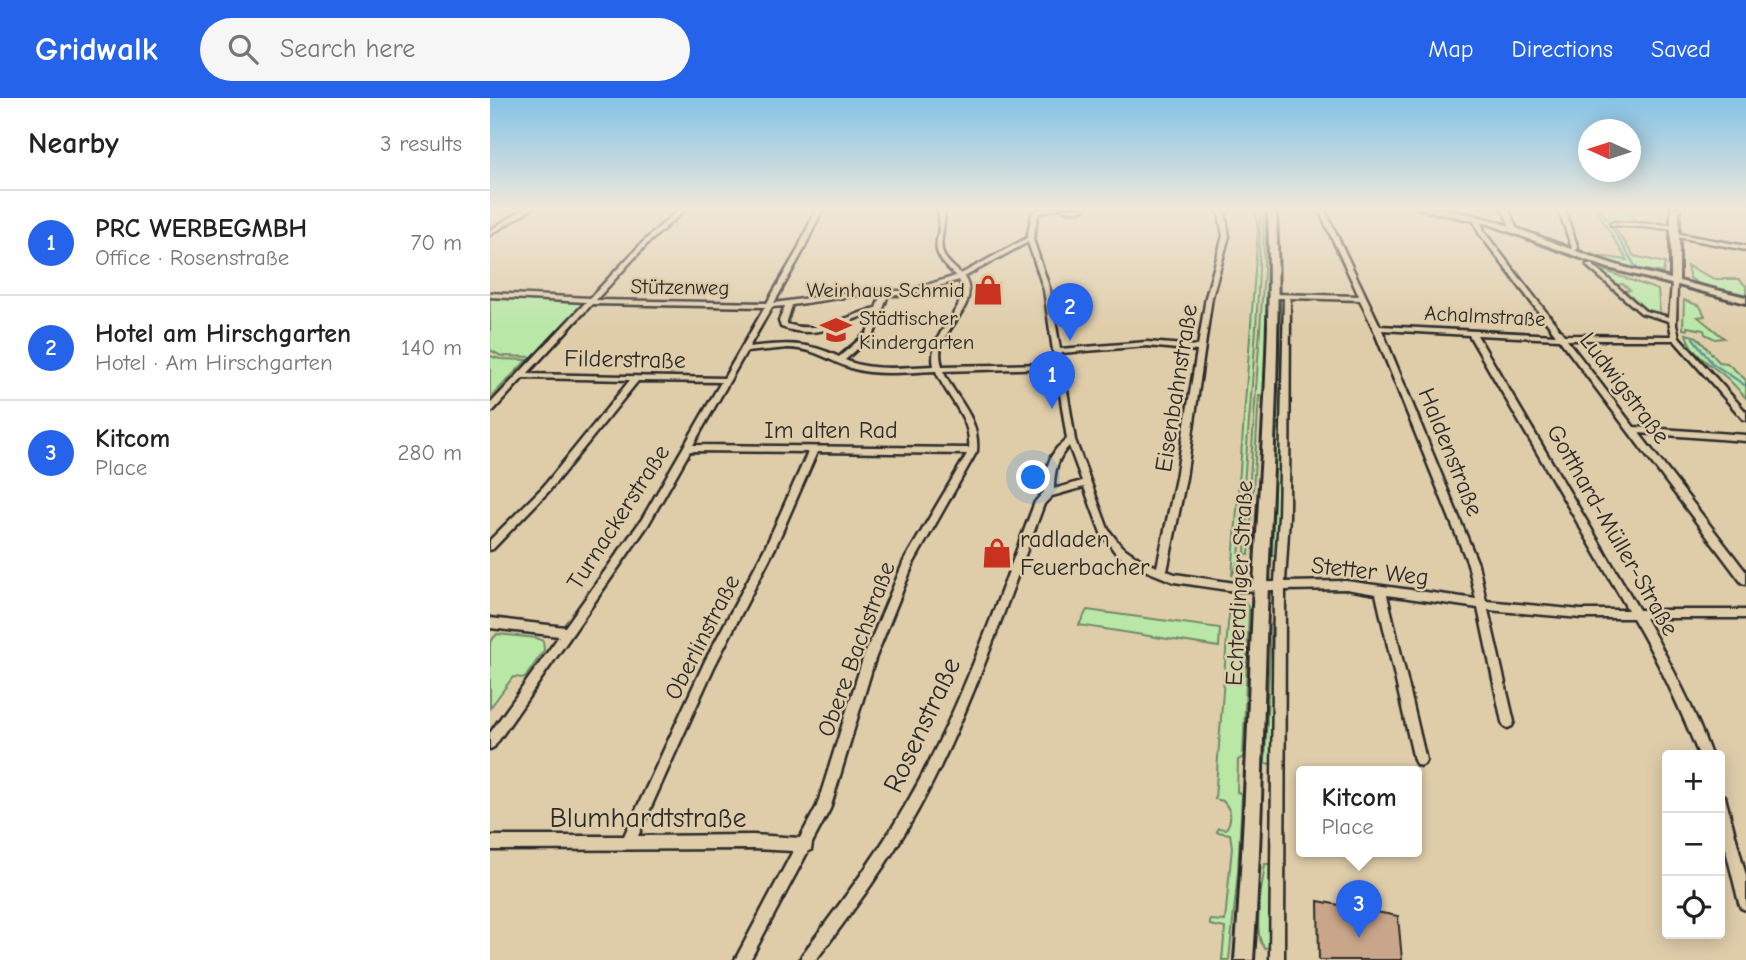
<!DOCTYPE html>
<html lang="en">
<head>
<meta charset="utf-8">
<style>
  :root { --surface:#fff; --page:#f6f6f6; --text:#222; --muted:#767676; --line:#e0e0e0; --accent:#2563eb }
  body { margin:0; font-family:"Comic Neue",sans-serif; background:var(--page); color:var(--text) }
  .controls { position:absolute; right:21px; bottom:21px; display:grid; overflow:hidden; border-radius:7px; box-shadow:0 4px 18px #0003 }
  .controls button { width:63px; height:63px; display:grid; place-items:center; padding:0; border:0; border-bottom:2px solid var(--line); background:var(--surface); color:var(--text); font:35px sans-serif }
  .compass { position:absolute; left:1088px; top:21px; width:63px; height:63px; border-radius:50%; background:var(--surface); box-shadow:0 4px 18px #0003; rotate:273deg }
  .you { position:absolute; left:544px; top:380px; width:24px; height:24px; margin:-18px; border:5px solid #fff; border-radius:50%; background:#1a73e8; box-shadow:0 0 0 10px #1a73e833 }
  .badge { display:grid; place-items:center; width:46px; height:46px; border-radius:50%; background:var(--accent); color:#fff; font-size:23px; font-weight:700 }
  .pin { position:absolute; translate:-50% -58px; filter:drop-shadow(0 2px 4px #0008) }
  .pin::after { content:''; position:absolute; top:37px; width:24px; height:21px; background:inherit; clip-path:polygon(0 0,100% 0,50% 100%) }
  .popup { position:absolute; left:806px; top:668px; width:126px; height:91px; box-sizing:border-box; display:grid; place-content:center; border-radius:7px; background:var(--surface); filter:drop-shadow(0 2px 5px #0005); font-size:23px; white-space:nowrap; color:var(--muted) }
  .popup b { font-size:26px; color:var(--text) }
  .popup::after { content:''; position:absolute; left:50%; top:100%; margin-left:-14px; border:14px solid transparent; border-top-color:var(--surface) }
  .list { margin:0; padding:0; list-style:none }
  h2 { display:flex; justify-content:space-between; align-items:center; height:91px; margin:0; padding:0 28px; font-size:30px }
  h2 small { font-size:23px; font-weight:400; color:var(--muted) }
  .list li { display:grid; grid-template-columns:46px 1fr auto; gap:21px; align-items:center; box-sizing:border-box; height:105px; padding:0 28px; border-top:2px solid var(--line) }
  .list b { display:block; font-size:26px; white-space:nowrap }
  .list p { margin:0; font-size:23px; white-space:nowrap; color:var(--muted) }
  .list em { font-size:23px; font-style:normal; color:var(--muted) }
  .icon { flex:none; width:38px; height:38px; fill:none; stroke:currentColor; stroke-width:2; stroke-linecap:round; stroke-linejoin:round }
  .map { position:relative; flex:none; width:1256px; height:862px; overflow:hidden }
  header { display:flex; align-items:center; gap:42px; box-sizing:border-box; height:98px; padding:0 35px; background:var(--accent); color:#fff }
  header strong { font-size:33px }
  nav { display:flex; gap:38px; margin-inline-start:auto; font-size:24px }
  .search { width:490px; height:63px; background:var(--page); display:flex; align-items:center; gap:18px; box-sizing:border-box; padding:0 24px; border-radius:38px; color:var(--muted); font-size:26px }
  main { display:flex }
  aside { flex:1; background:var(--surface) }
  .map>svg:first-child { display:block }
  .green { fill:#b8e7a6; stroke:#728968; stroke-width:2 }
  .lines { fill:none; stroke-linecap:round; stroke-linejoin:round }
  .stream { stroke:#65939d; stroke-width:2.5 }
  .building { fill:#c9a589; stroke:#2b2b2b; stroke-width:2 }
  .minor-casing { stroke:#2b2b2b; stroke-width:5 }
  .secondary-casing { stroke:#2b2b2b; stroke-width:6 }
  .minor { fill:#dfcdaa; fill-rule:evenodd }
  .secondary { fill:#dfcdaa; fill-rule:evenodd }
  .labels { text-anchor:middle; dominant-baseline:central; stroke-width:5; stroke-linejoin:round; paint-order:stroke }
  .far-street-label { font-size:21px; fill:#2b2b2b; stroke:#dfcdaa }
  .far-poi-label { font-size:21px; fill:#2b2b2b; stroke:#dfcdaa; text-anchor:end }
  .street-label { font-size:24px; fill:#2b2b2b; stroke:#dfcdaa }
  .poi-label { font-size:24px; fill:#2b2b2b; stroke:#dfcdaa; text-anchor:start }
  .near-street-label { font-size:28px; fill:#2b2b2b; stroke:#dfcdaa }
</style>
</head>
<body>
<header>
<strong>Gridwalk</strong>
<div class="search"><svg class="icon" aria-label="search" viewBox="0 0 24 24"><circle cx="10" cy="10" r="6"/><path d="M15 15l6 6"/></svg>Search here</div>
<nav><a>Map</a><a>Directions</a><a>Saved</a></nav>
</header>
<main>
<aside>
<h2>Nearby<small>3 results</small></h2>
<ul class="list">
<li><span class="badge">1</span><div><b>PRC WERBEGMBH</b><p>Office · Rosenstraße</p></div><em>70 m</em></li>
<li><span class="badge">2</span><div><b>Hotel am Hirschgarten</b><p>Hotel · Am Hirschgarten</p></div><em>140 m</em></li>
<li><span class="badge">3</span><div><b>Kitcom</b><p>Place</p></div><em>280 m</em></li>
</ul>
</aside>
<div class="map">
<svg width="1256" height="862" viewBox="0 0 1256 862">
  <rect width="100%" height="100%" fill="#dfcdaa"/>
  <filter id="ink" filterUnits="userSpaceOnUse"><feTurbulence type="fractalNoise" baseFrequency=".0143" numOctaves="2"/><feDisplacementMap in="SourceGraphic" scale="14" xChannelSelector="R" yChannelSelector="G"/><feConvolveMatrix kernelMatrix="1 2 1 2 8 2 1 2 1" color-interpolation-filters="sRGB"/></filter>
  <g filter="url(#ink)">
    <g class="green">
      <polygon points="773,110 777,110 779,159 776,280 775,298 769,298 759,457 755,455 774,172"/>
      <polygon points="1105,110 1136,111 1148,125 1121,124 1144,158 1175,165 1173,175 1133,168 1102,157 1137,162"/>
      <path d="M766,115L770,116C770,232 755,346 749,462L742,478L768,133Z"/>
      <polygon points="1197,168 1225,181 1249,181 1256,188 1256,198 1213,189 1200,180"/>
      <polygon points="1107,170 1168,192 1170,216 1161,216 1135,193 1140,192 1133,186 1127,187"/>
      <polygon points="0,200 89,204 92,207 43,259 11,258 0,252"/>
      <polygon points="790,201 793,203 787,458 782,458"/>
      <polygon points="1194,202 1210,208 1215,218 1208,219 1234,240 1225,241 1215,236 1214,232 1197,229 1197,232 1193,231"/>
      <path d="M1196,236L1207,239L1229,264L1237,265L1256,282V300C1250,294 1244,286 1237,280C1221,266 1202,258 1196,236Z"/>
      <polygon points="0,258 10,261 37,262 0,300"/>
      <path d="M748,499L754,502L759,511L753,659L748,662L747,694L752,696L748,774L739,862H732L735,830L720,827V822L735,823L742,749L740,736L727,734L728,730L736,731C743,720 741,712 733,703L725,701L738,526L740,510Z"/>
      <polygon points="597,512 730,530 729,549 589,527"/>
      <polygon points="781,527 784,529 785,667 775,665"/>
      <polygon points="7,536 47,540 53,543 54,552 35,580 23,579 0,610 0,544"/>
      <path d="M775,766H781L780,849L775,850C761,837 773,785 775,766Z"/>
    </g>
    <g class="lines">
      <g class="stream">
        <polyline points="1110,110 1147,171"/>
        <polyline points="1203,240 1222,265 1256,288"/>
      </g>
    </g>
    <polygon class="building" points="828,803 908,818 912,862 829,862"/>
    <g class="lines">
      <g class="minor-casing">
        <g id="minor">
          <polygon points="35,110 43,110 0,137 0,132"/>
          <path d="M190,110H197L157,146L106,202L277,205L306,155L327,110H333L312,155L284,205L369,193H418L466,178C431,146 455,146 448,110H454C457,126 447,144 454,158C458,165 465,170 471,176L537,140L542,116L548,111L571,110L552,114L548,117L543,141L560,192L570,251L657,244L708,248L716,199L733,138L728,110H734L739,138L722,199L696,380L677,473L685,476L745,485L785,484L789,418L794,200H783L780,198L783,196L869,198L828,110H834L890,228L1066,237L989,135L983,120L986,118L989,120L995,135L1074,237L1182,238L1179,223L1151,215L1097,168V166H1101L1155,213L1179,219L1182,186L1187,185L1186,227L1189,239L1256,314V322L1253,321L1184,242H1077L1144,329L1256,337V343L1149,335L1256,474V486L1252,485L1069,241L987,237L1149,512H1256V520H1155C1180,564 1204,610 1221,657H1209C1190,610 1169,564 1143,520H1091L998,512L1024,624L1022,628L1018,630L1014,628L1012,624L988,510L897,497L936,662L934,666L930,668L926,666L924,662L886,496L856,491L795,492L794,862H780L784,492L745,493L684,484L642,467L625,454L611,435L594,389L562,398L554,406C515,509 481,615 428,712C399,765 362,814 326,862H310L312,857C349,807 387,758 418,703C472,609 506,505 545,404L554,394L556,373L561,359L567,350L577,341L566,270L453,273C466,302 490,319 487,353L424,464L385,561L340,711L322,745L321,752L318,753L260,862H245L303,753L263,751L0,752V738H134L215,563L275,450L318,354L200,353L158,427L4,649L0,651V635L69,538L0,530V520L75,529L152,421L231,284L148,283L59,393L3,451L0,452V442L53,389L140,282L33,280L3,313L0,314V306L96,204L0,199V195L100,200L153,144ZM538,144L554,192L565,266L452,268C450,261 449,253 452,246C460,224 490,204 474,179ZM469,182C484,211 436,231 444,268C415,269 382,274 355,262L384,236L398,197H418ZM369,197H391L386,210C356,218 329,237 297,226V223L302,207ZM800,200L870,202L883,230L978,466L986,501L856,483L795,484L799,418ZM102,206L275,209L234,280L37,276ZM295,208L289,223L291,229C330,243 349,225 384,214L377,235L349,259C317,243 294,245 259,249L282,209ZM892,232L979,237L1138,512H1091L996,503L988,466ZM657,248L707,253L686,380L667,469L650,461L631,448L618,431L585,342L571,255ZM298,250C329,251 339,264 364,271C390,278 419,274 446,273C456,299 482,320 479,350L203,347L256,254ZM579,348L592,383L564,391C564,374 567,360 579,348ZM327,354L477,356L414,463L373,561L327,708L310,740L263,737L148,738L224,569L285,450Z"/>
          <polygon points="1012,110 1018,110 1027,131 1026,132 1021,131"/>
          <polygon points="1068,110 1074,110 1088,150 1084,154 1079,153 1082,150"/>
          <polygon points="1123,124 1184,127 1187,129 1184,131 1121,127 1121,125"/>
          <polygon points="1184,135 1256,148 1256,152 1182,138 1182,136"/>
          <polygon points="1230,697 1235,698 1236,703 1256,778 1256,812 1251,810 1249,805 1230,728"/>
        </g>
      </g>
      <g class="secondary-casing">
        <g id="secondary">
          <path d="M572,110H595C590,114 577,114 572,110Z"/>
          <path d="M778,110H786C791,236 783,361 778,486C773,611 772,737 763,862H745C755,737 758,612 764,486C771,361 782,236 778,110Z"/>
          <path d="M927,110C996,110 1059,146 1123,166C1142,172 1162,176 1181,181V110H1189V183L1256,199V205L1188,187L1182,188L1181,186L1118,170L999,126Z"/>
        </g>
      </g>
      <use href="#minor" class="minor"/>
      <use href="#secondary" class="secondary"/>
    </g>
  </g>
  <linearGradient id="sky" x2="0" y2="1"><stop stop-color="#83c3e8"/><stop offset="0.48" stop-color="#f1e8d9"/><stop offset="1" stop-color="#f1e8d9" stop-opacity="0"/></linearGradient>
  <rect width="1256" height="231" fill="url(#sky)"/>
  <defs>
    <g id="shop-bare" transform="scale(2.415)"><path d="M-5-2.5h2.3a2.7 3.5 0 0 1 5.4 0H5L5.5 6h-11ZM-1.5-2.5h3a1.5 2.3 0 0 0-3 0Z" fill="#c8321e" stroke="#dfcdaa" stroke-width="2.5" paint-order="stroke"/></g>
    <g id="school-bare" transform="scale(2.415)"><path d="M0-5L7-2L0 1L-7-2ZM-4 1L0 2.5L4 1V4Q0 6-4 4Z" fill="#c8321e" stroke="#dfcdaa" stroke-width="2.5" paint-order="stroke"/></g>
  </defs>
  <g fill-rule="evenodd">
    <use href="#shop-bare" x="498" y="192"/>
    <use href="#school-bare" x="346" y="232"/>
    <use href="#shop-bare" x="507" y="455"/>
  </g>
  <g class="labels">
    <g class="far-street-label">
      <text transform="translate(190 189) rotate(1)">Stützenweg</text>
      <text transform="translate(995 218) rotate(3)">Achalmstraße</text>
    </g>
    <g class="far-poi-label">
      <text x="475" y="192">Weinhaus Schmid</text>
      <text x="369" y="220" text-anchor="start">Städtischer<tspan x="369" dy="24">Kindergarten</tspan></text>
    </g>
    <g class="street-label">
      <text transform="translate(135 261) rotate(1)">Filderstraße</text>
      <text transform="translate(686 290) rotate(-81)">Eisenbahnstraße</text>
      <text transform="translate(1135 290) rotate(53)">Ludwigstraße</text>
      <text x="341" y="332">Im alten Rad</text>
      <text transform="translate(961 354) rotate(68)">Haldenstraße</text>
      <text transform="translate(128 419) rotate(-57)">Turnackerstraße</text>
      <text transform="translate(1123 432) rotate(60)">Gotthard-Müller-Straße</text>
      <text transform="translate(880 473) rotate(6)">Stetter Weg</text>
      <text transform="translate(749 485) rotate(-87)">Echterdinger Straße</text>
      <text transform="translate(212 539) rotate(-63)">Oberlinstraße</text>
      <text transform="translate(366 551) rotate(-70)">Obere Bachstraße</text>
    </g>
    <g class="poi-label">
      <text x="530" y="441">radladen<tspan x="530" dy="28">Feuerbacher</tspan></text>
    </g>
    <g class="near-street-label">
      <text transform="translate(432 627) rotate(-65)">Rosenstraße</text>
      <text x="158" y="720">Blumhardtstraße</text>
    </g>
  </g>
</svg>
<div class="controls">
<button>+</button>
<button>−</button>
<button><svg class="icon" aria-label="locate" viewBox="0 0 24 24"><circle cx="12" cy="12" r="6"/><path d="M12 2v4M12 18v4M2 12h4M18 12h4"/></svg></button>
</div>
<svg class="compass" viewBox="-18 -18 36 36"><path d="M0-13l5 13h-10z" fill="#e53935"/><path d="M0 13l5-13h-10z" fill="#767676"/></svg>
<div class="you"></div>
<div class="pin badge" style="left:562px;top:311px">1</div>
<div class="pin badge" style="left:580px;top:243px">2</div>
<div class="pin badge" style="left:869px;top:840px">3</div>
<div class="popup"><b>Kitcom</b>Place</div>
</div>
</main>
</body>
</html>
